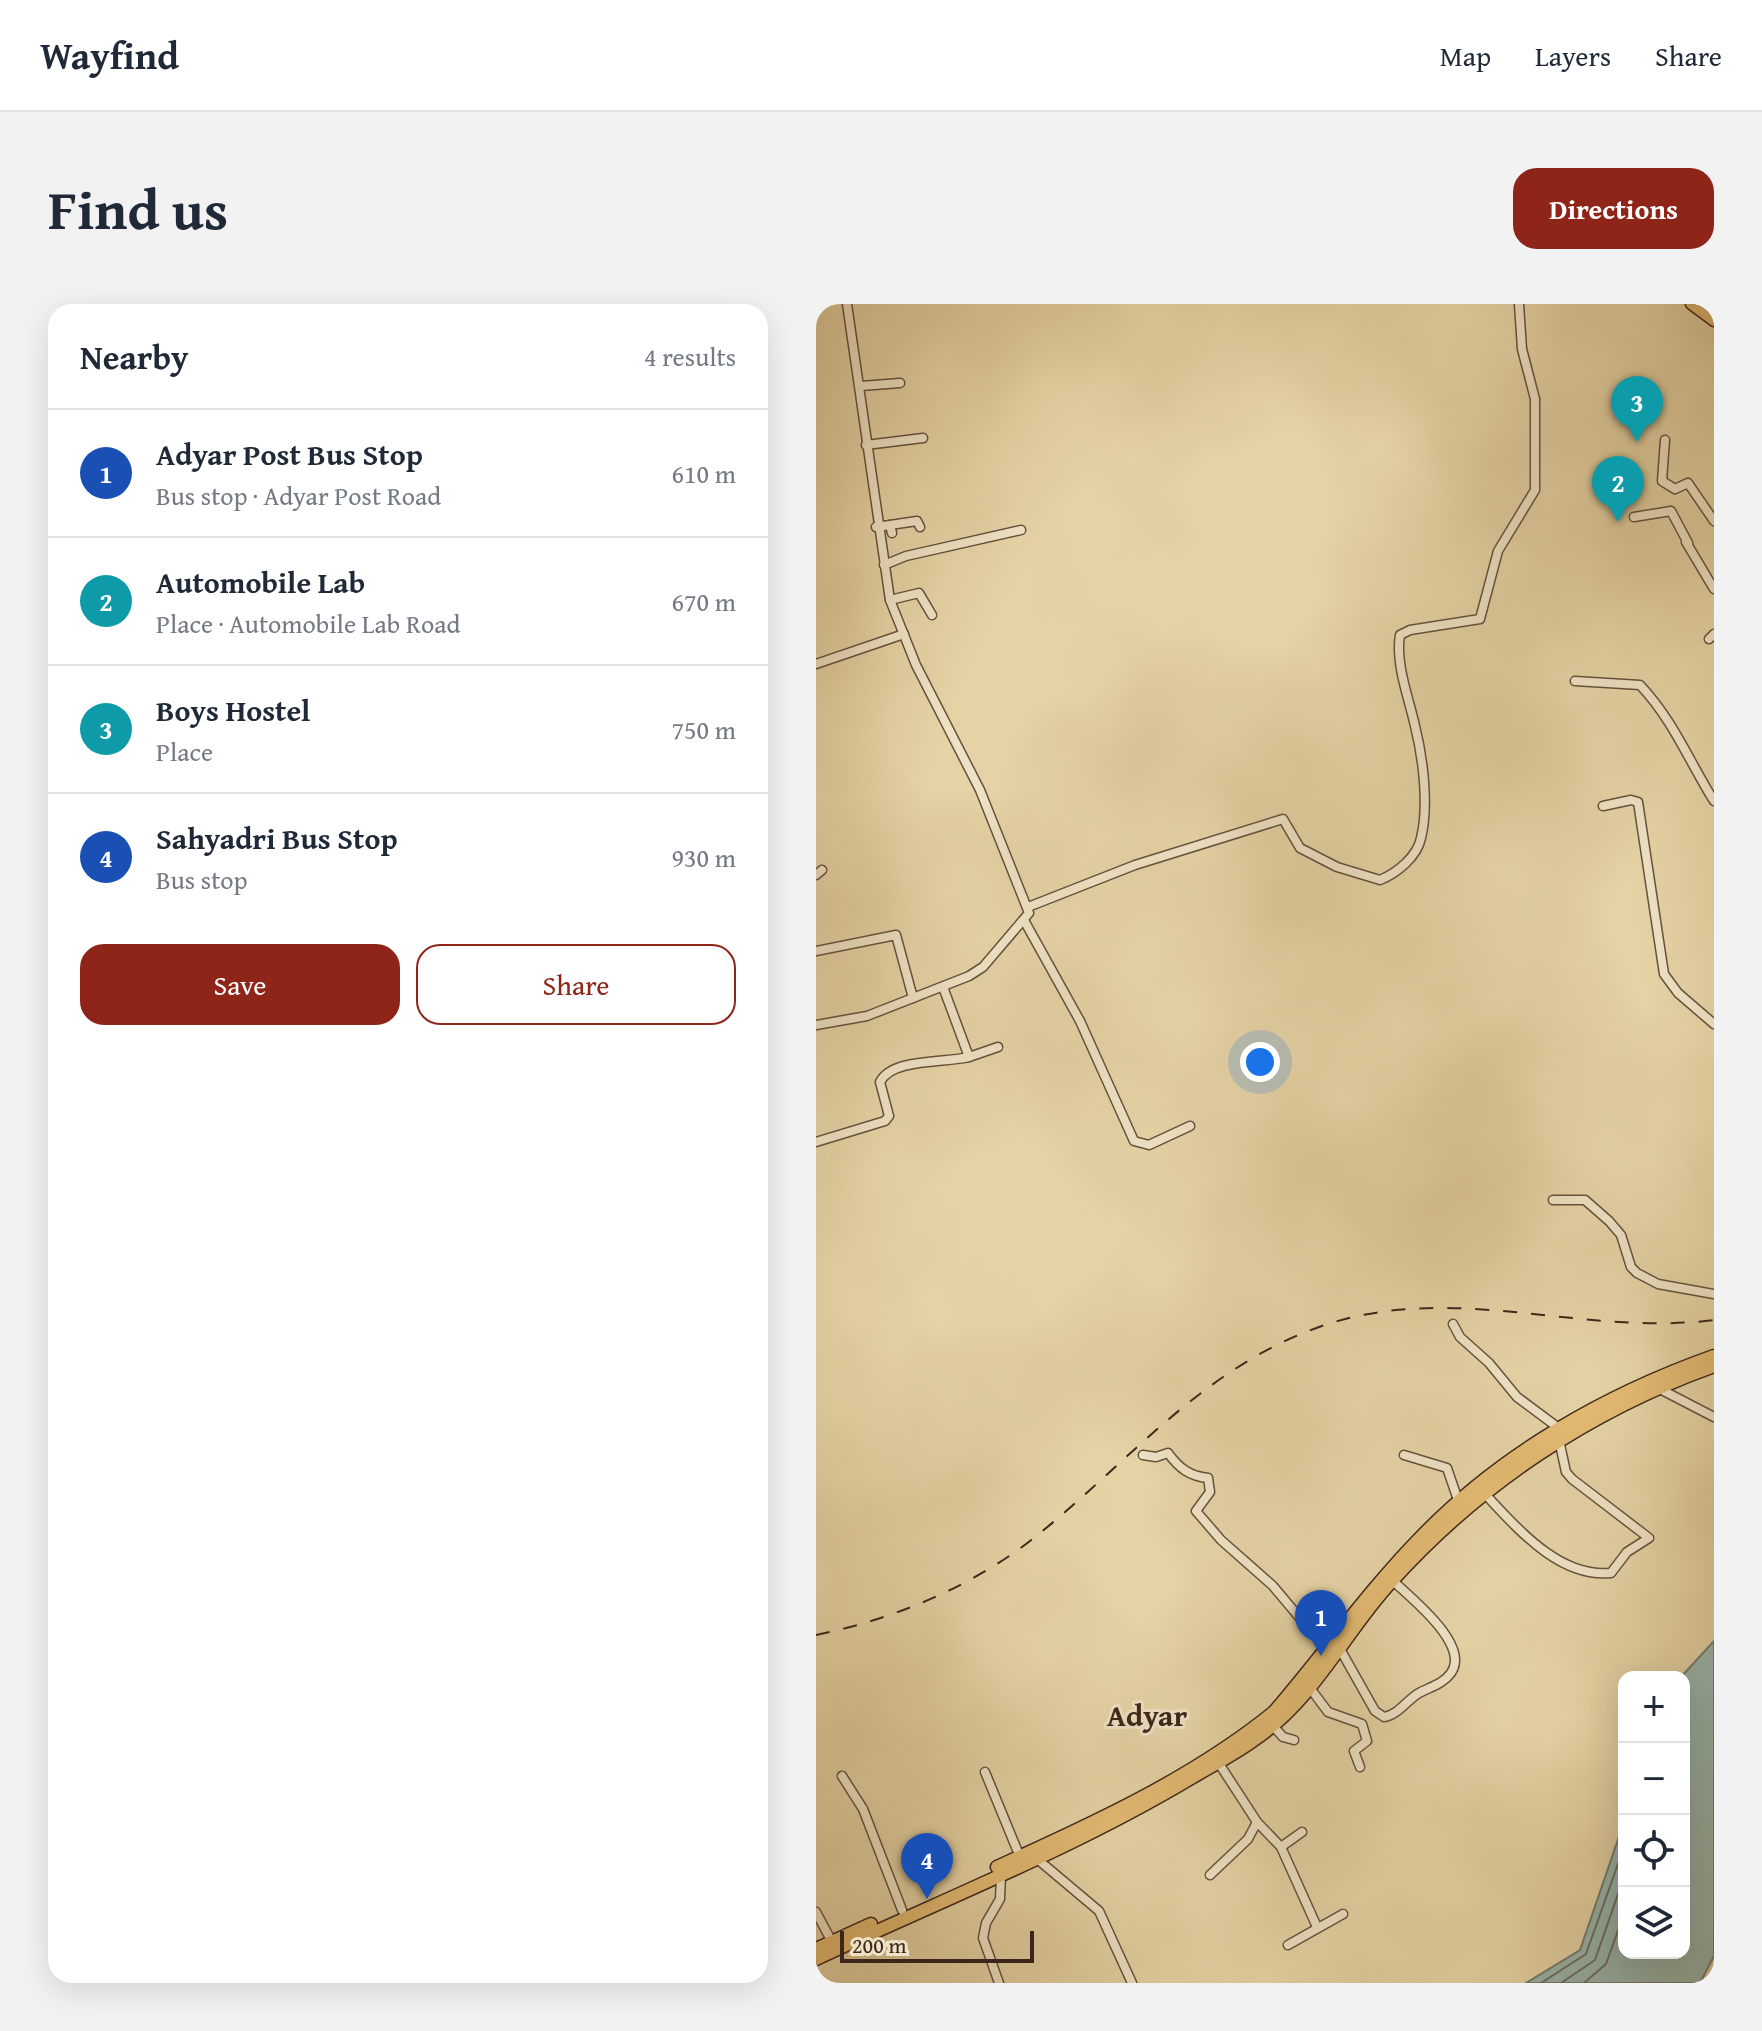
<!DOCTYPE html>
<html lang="en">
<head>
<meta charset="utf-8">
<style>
  :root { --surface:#fff; --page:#f2f2f3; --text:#1f2937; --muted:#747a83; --line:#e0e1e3; --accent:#8f2418 }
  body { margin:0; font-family:"Gentium Book Plus",serif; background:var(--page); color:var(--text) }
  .controls { position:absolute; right:24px; bottom:24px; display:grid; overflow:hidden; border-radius:16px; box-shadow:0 8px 32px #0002 }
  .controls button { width:72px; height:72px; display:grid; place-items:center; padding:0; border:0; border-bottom:2px solid var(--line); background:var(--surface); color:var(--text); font:40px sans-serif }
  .scale { position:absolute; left:24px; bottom:20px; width:194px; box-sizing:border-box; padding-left:8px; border:4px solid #3c261c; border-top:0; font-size:22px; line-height:28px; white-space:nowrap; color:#3c261c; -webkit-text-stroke:6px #eee2c4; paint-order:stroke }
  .you { position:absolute; left:444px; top:758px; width:28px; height:28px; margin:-20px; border:6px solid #fff; border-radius:50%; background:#1a73e8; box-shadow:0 0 0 12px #1a73e833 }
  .badge { display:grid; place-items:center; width:52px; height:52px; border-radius:50%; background:var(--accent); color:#fff; font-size:26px; font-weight:700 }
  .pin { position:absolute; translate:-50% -66px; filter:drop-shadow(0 2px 4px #0008) }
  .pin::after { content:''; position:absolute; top:42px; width:28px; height:24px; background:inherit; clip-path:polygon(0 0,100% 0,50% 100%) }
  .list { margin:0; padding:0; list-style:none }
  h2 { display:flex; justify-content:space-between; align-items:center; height:104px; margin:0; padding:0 32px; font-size:34px }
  h2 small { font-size:26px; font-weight:400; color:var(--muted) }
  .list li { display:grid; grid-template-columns:52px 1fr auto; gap:24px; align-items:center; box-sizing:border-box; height:128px; padding:0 32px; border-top:2px solid var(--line) }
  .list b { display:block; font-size:30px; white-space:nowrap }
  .list p { margin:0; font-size:26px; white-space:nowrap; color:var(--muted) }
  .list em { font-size:26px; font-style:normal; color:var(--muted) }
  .actions { display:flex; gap:16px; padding:24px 32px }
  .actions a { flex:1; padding:18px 0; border:2px solid var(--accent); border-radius:24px; text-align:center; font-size:28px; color:var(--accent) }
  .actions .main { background:var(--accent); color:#fff }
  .icon { flex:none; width:44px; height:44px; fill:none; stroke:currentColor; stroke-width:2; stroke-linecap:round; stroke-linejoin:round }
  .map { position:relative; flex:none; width:898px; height:1679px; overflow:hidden; border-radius:24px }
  header { display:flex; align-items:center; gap:48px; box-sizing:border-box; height:112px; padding:0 40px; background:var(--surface); border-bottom:2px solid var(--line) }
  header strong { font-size:38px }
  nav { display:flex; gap:44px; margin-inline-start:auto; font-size:28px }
  .intro { display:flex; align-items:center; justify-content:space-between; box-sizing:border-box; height:192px; padding:0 48px }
  h1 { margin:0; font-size:56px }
  .button { padding:20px 36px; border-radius:24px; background:var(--accent); color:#fff; font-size:28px; font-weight:700 }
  main { display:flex; gap:48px; padding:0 48px }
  aside { flex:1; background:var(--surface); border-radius:24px; box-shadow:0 8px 32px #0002 }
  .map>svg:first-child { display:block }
  .water { fill:#97b7ad; stroke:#737d73; stroke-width:2 }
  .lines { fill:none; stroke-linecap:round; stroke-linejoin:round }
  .shore { stroke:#6a6e64; stroke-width:2 }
  .minor-casing { stroke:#66513e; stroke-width:11 }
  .major-casing { stroke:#3c261c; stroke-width:13 }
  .highway-casing { stroke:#3c261c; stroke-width:15 }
  .minor { stroke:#eee2c4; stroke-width:8 }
  .major { stroke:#e2ba72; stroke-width:10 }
  .highway { stroke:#e2ba72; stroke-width:12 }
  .rail { stroke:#3c261c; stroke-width:2; stroke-dasharray:14 14; stroke-linecap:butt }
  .labels { text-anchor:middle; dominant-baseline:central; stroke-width:6; stroke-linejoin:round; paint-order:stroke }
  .quarter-label { font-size:30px; font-weight:bold; fill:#3c261c; stroke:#eee2c4 }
</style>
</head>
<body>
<header>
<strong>Wayfind</strong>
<nav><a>Map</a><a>Layers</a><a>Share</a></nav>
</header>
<div class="intro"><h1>Find us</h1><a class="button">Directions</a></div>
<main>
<aside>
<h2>Nearby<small>4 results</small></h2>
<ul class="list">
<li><span class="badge" style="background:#1a4fb4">1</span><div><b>Adyar Post Bus Stop</b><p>Bus stop · Adyar Post Road</p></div><em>610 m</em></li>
<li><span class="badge" style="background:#0f9aa8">2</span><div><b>Automobile Lab</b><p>Place · Automobile Lab Road</p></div><em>670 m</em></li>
<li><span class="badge" style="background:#0f9aa8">3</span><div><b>Boys Hostel</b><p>Place</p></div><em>750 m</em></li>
<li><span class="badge" style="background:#1a4fb4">4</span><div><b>Sahyadri Bus Stop</b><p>Bus stop</p></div><em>930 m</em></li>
</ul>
<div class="actions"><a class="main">Save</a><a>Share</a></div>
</aside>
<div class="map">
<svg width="898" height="1679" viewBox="0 0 898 1679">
  <rect width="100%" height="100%" fill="#e5d3a5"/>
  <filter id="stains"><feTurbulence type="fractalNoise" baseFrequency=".0025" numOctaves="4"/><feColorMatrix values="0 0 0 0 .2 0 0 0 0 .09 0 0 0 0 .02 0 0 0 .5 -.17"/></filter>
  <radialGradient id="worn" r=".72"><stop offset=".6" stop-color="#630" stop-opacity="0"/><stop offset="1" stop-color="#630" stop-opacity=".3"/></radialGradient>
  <polygon class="water" points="898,1337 898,1652 884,1679 710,1679 764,1646 808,1518 808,1649 868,1649 865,1373"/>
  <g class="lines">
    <g class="shore">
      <polyline points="725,1679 770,1650 808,1543"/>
      <polyline points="745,1679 779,1656 808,1573"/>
      <polyline points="768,1679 790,1660 808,1610"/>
    </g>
    <g class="minor-casing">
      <g id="minor">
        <polyline points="45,82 84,79"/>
        <polyline points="849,136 846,177 859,185 872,179 898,217"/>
        <polyline points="50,141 107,134"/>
        <polyline points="818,213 855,207 872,239"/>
        <polyline points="74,221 101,217 104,223"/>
        <polyline points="60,223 74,221 76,229"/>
        <polyline points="870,238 898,285"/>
        <polyline points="68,261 90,252 205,226"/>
        <polyline points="74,296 103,289 116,311"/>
        <polyline points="893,335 898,330"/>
        <polyline points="0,360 88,330"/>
        <path d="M759,377L824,381C857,416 873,457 898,497"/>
        <polyline points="787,502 815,496 822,498 848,670 862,689 898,720"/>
        <polyline points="0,571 6,566"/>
        <path d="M212,603L319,561L467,515L484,544L521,563L564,576C581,569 601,553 605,534C613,501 607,454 599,422C593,394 579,360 584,331L594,326L664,315L682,247L719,186V95L706,45L703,0"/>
        <polyline points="209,618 264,717 318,837 333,841 374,822"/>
        <polyline points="0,647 80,631 97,694"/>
        <polyline points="0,721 51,712 153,672 167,663 213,609 164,486 100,361 74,296 31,0"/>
        <polyline points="153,753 182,743"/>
        <path d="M0,838L69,817L73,812L64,778C76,754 129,759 153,753L127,683"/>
        <polyline points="737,896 769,896 793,917 805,931 815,963 821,969 842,980 898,990"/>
        <polyline points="637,1020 644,1033 673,1059 701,1093 744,1125"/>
        <polyline points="842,1084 898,1113"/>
        <path d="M327,1151L340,1153L352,1149C363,1164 373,1172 392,1174L394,1188L380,1207L405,1236L457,1282L510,1345"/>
        <polyline points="588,1151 631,1164 643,1199"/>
        <path d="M669,1190C702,1225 743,1274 795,1269L811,1248L833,1234L756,1175L750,1168L743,1136"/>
        <path d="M524,1345L559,1407L568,1413C582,1411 591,1396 603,1389C614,1383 627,1380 635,1369C655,1341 595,1294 576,1276"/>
        <polyline points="494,1384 512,1408 546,1420 551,1437 538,1447 544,1463"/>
        <polyline points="457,1422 467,1433 478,1436"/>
        <polyline points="402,1458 441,1518 465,1543 501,1623"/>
        <polyline points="169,1468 204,1553"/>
        <polyline points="26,1472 47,1505 86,1606"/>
        <polyline points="465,1543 486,1528"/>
        <polyline points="220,1554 283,1607 316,1679"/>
        <polyline points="394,1571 432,1535 441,1518"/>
        <polyline points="0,1608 16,1638"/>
        <polyline points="472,1641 527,1610"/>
        <polyline points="183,1679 167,1634 170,1619 184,1595 185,1571"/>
      </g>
    </g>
    <g class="major-casing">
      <polyline id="major" points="875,0 898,17"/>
    </g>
    <g class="highway-casing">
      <g id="highway">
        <path d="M181,1563C276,1520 377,1474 458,1408C508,1350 552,1287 606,1232C686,1149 791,1090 898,1052"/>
        <polyline points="0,1645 55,1620"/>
        <path d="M0,1655C126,1596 256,1545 375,1474C397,1461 421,1449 442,1433C499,1393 529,1328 575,1278C663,1180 775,1106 898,1062"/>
      </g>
    </g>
    <use href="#minor" class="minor"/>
    <use href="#major" class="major"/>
    <use href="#highway" class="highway"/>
    <path class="rail" d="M0,1331C75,1316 153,1284 214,1237C310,1162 384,1065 503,1023C636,976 764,1033 898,1016"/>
  </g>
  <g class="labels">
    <g class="quarter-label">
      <text x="331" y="1411">Adyar</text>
    </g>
  </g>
  <rect width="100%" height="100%" filter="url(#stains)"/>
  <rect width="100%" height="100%" fill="url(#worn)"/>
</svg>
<div class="controls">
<button>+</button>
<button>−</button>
<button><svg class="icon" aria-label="locate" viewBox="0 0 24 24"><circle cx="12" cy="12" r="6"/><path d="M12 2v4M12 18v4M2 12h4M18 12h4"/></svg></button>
<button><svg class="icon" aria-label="layers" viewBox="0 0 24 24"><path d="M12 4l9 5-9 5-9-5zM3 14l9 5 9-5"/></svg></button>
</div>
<div class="scale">200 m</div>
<div class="you"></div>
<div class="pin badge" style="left:505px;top:1352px;background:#1a4fb4">1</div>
<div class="pin badge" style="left:802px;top:218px;background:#0f9aa8">2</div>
<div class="pin badge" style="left:821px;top:138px;background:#0f9aa8">3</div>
<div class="pin badge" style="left:111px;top:1595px;background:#1a4fb4">4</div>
</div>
</main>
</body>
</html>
